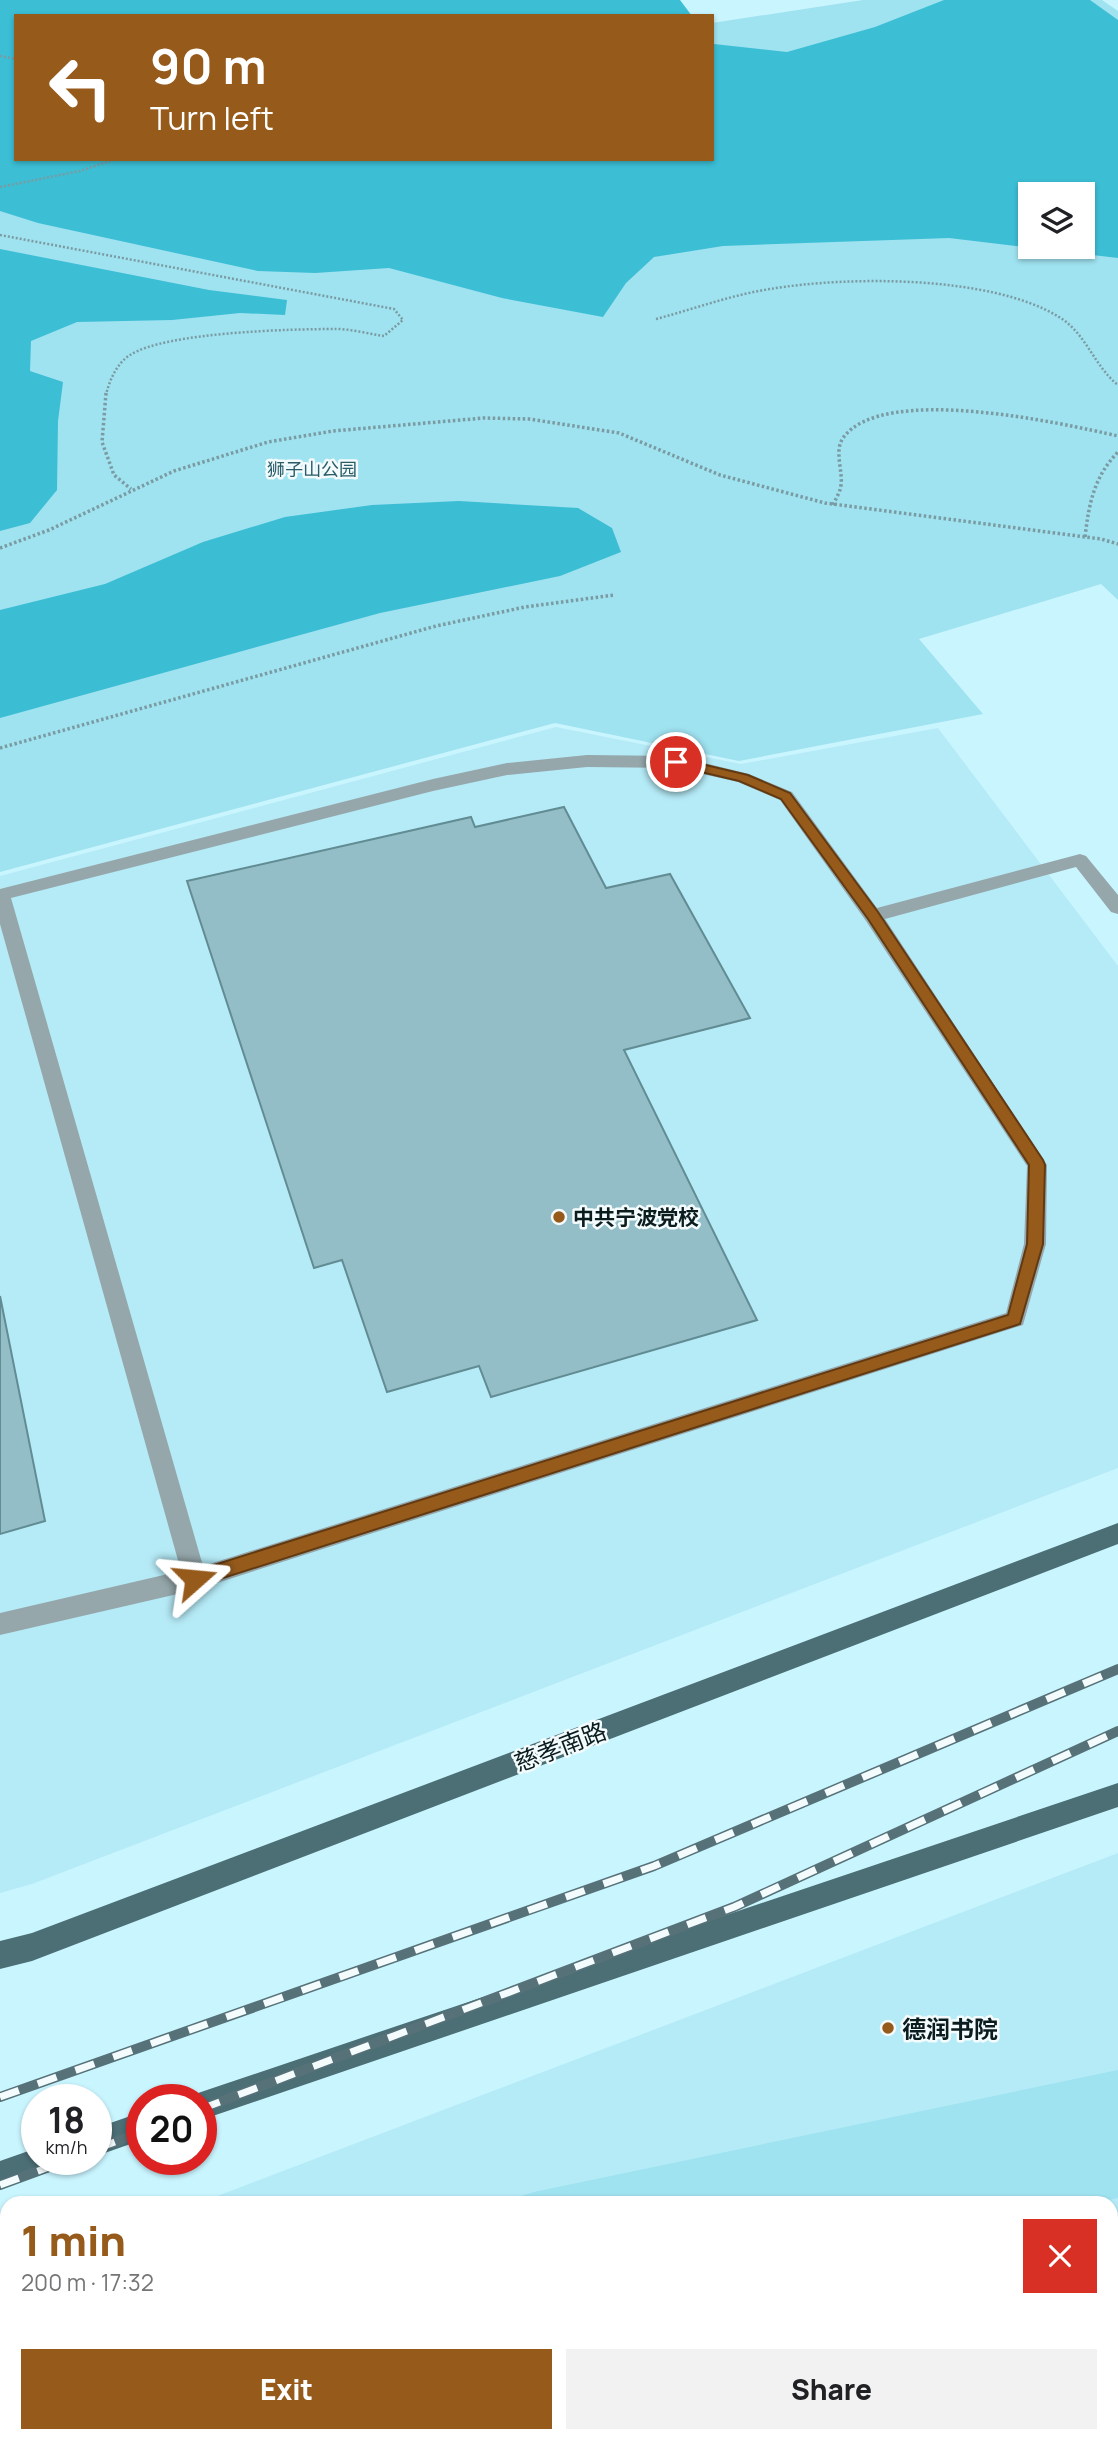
<!DOCTYPE html>
<meta charset="utf-8">
<style>
:root{--surface:#fff;--page:#f2f2f2;--text:#202124;--muted:#757577;--accent:#965a1b}
body{margin:0;font-family:Manrope,"Noto Sans SC",sans-serif;background:var(--page);color:var(--text);height:100vh;display:flex;flex-direction:column;font-size:26px;white-space:nowrap}
*{box-sizing:border-box;margin:0}
p{font-size:23px;color:var(--muted)}
.icon{flex:none;width:38px;height:38px;fill:none;stroke:currentColor;stroke-width:2;stroke-linecap:round;stroke-linejoin:round}
.map{position:relative;flex:1;overflow:hidden}
.drawer{position:absolute;left:0px;top:2196px;width:1118px;height:247px;display:flex;flex-direction:column;background:var(--surface);border-radius:21px 21px 0 0;box-shadow:0 2px 5px #0004}
.drawer>*{flex:none}
.banner{position:absolute;left:14px;top:14px;width:700px;height:147px;border-radius:0px;box-shadow:0 2px 5px #0004;background:#965a1b;color:#fff;overflow:hidden}
.tools{position:absolute;left:1018px;top:182px;display:grid;gap:14px}
.tools a{display:grid;place-items:center;width:77px;height:77px;border-radius:0px;background:var(--surface);box-shadow:0 2px 5px #0004;font-size:35px}
.speed{position:absolute;left:21px;top:2084px;display:flex;gap:14px;font-size:35px;font-weight:700;text-align:center}
.speed>*{display:grid;place-content:center;width:91px;height:91px;border-radius:50%;background:var(--surface);box-shadow:0 2px 5px #0004;line-height:1}
.speed small{font-size:18px;font-weight:400}
.speed .limit{border:10px solid #d22;background:#fff;color:#111}
.pin{position:absolute;display:grid;place-items:center;width:60px;height:60px;color:#fff;margin:-30px;border:4px solid #fff;border-radius:50%;box-shadow:0 2px 7px #0007}
.me{position:absolute;width:77px;margin:-38px;rotate:72deg;stroke-linejoin:round;filter:drop-shadow(0 0 5px #0008)}
.turn{display:flex;align-items:center;gap:24px;height:147px;padding:0 21px;font-size:32px}
.turn .icon{width:91px;height:91px;stroke-width:2.5}
.turn b{display:block;font-size:49px;line-height:60px}
.round{display:grid;place-items:center;flex:none;width:74px;height:74px;border-radius:0px;background:var(--page)}
.headline{display:flex;align-items:center;justify-content:space-between;height:119px;padding:0 21px}
h1{font-size:42px;font-weight:800;line-height:52px;color:var(--accent)}
.action{display:flex;gap:14px;margin-top:auto;padding:14px 21px}
.action a{flex:1;height:80px;border-radius:0px;background:var(--accent);color:#fff;font-size:28px;font-weight:800;line-height:80px;text-align:center}
.action a+a{background:var(--page);color:var(--text)}
.map>svg:first-child{display:block}
.built{fill:#b5ebf7}
.green{fill:#9fe2f0;fill-rule:evenodd}
.forest{fill:#3cbed5;fill-rule:evenodd}
.water{fill:#3bbdd4}
.building{fill:#93bec7;stroke:#628c94;stroke-width:2}
.lines{fill:none;stroke-linecap:round;stroke-linejoin:round}
.path-far1{stroke:#7a9ba2;stroke-width:2.5;stroke-dasharray:2 2;stroke-linecap:butt}
.path{stroke:#7a9ba2;stroke-width:3.5;stroke-dasharray:2.5 2.5;stroke-linecap:butt}
.lane{fill:#95a7ab;fill-rule:evenodd}
.primary{fill:#4c6e75;fill-rule:evenodd}
.rail-casing{stroke:#567278;stroke-width:10}
.rail{stroke:#f3fbfd;stroke-width:7;stroke-dasharray:20;stroke-linecap:butt}
.route{fill:#965a1b;stroke:#623a12;stroke-width:2}
.poi-dot{fill:#965a1b;stroke:#f3fbfd;stroke-width:2.5}
.labels{text-anchor:middle;dominant-baseline:central;stroke-width:5;stroke-linejoin:round;paint-order:stroke}
.far-park-label{font-size:18px;fill:#295d67;stroke:#f3fbfd}
.poi-label{font-size:21px;font-weight:bold;fill:#0b1c1f;stroke:#f3fbfd;text-anchor:start}
.near-street-label{font-size:24px;fill:#0b1c1f;stroke:#f3fbfd}
.near-poi-label{font-size:24px;font-weight:bold;fill:#0b1c1f;stroke:#f3fbfd;text-anchor:start}
</style>
<div class="map">
<svg width="1118" height="2442" viewBox="0 0 1118 2442">
<rect width="100%" height="100%" fill="#c9f5ff"/>
<g class="built">
<polygon points="556,727 741,764 938,728 1118,966 1118,1468 32,1884 0,1893 0,876"/>
<polygon points="1118,1853 1118,2442 0,2442 0,2257 7,2255 7,2436 1111,2436 1111,2203 199,2203"/>
</g>
<g class="green">
<path d="M0 0H342L16 16V159H712V23L863 0H1102L1118 11V600L1101 584 919 639 983 714 739 761 555 723 0 872ZM1031 194H1083V247H1031Z"/>
<polygon points="1118,2070 1118,2198 1093,2203 498,2203 534,2192"/>
<polygon points="172,2436 325,2436 320,2442 169,2442"/>
</g>
<g class="forest">
<path d="M0 0H680L692 16H16V159H712V42L714 44 787 52 875 27 944 0H1090L1118 20V258L949 238 723 246 654 257 626 283 603 317 502 298 389 268 315 273 258 271 38 223 0 211ZM1031 194H1083V247H1031Z"/>
<polygon points="0,249 209,290 287,300 285,315 240,313 172,320 77,322 31,341 30,371 63,382 58,421 57,490 30,523 0,531"/>
</g>
<polygon class="water" points="459,501 578,508 612,528 621,552 560,576 380,613 0,718 0,610 105,584 203,542 285,517 372,505"/>
<g class="building">
<polygon points="564,807 606,888 670,874 750,1018 624,1050 757,1320 491,1397 479,1366 387,1392 342,1260 314,1268 187,881 471,817 475,827"/>
<polygon points="0,1296 45,1521 0,1534"/>
</g>
<g class="lines">
<g class="path-far1">
<polyline points="0,56 16,59"/>
<polyline points="0,187 80,171 116,159"/>
<path d="M0 235 394 309 403 320 384 336C369 334 352 329 336 329 291 329 166 332 130 355 117 363 109 381 106 395"/>
<path d="M656 319C694 309 731 295 770 289 847 276 991 275 1059 317 1086 333 1094 366 1118 385"/>
</g>
<g class="path">
<polyline points="106,393 102,442 114,475 131,489"/>
<path d="M833 505C836 498 840 493 841 485 843 471 834 451 843 438 882 383 1061 423 1118 436"/>
<path d="M1085 537C1089 503 1094 477 1118 452"/>
<polyline points="0,548 49,530 174,471 268,442 333,431 484,418 529,419 619,433 720,475 825,503 1101,539 1118,544"/>
<polyline points="0,748 436,626 525,607 614,595"/>
</g>
<path class="lane" d="M587 755 676 756 749 774 792 792 877 908 1080 854 1086 856 1118 895V914L1111 912 1076 867 885 919 1047 1165 1046 1244 1023 1325 195 1590 0 1635V1613L181 1571 0 924V889L433 779 507 763ZM587 767 676 768 738 782 780 800 866 921 1027 1166 1024 1244 1006 1313 203 1566 11 898 433 791 507 775Z"/>
<g class="primary">
<polygon points="1118,1523 1118,1544 32,1961 0,1969 0,1941 32,1933"/>
<polygon points="1118,1783 1118,1807 201,2120 201,2100 189,2100 191,2096 201,2092"/>
<polygon points="142,2112 142,2140 96,2156 96,2128"/>
<polygon points="37,2148 37,2160 59,2160 55,2170 0,2189 0,2161"/>
</g>
<g class="rail-casing">
<g id="rail">
<polyline points="0,2097 654,1866 1118,1669"/>
<polyline points="201,2109 734,1907 1118,1731"/>
<polyline points="96,2149 142,2132"/>
<polyline points="0,2185 68,2160"/>
</g>
</g>
<use href="#rail" class="rail"/>
</g>
<polygon class="route" points="676,758 748,775 790,793 878,912 1043,1160 1045,1165 1043,1244 1020,1324 195,1587 189,1585 186,1579 189,1573 195,1571 1008,1315 1027,1244 1029,1165 868,919 781,799 739,781 671,765 671,759"/>
<g class="poi-dot">
<circle cx="559" cy="1217" r="7"/>
<circle cx="888" cy="2028" r="7"/>
</g>
<g class="labels">
<g class="far-park-label">
<text x="312" y="469">狮子山公园</text>
</g>
<g class="poi-label">
<text x="573" y="1217">中共宁波党校</text>
</g>
<g class="near-street-label">
<text transform="translate(560 1746) rotate(-21)">慈孝南路</text>
</g>
<g class="near-poi-label">
<text x="902" y="2028">德润书院</text>
</g>
</g>
</svg>
<div class="tools">
<a><svg class="icon" aria-label="layers" viewBox="0 0 24 24"><path d="M12 4l9 5-9 5-9-5zM3 14l9 5 9-5"/></svg></a>
</div>
<div class="speed"><div>18<small>km/h</small></div><div class="limit">20</div></div>
<div class="pin" style="left:676px;top:762px;background:#d93025"><svg class="icon" aria-label="arrive" viewBox="0 0 24 24"><path d="M6 21V4h12l-3 4 3 4H6"/></svg></div>
<svg class="me" style="left:195px;top:1579px" viewBox="-20 -20 40 40"><path d="M0-17L14 15 0 8-14 15z" fill="#965a1b" stroke="#fff" stroke-width="4"/></svg>
<div class="banner">
<div class="turn"><svg class="icon" aria-label="left" viewBox="0 0 24 24"><path d="M17 20v-9H6M10 6l-5 5 5 5"/></svg><div><b>90 m</b>Turn left</div></div>
</div>
<section class="drawer">
<div class="headline"><div><h1>1 min</h1><p>200 m · 17:32</p></div><a class="round" style="background:#d93025;color:#fff"><svg class="icon" aria-label="close" viewBox="0 0 24 24"><path d="M6 6l12 12M18 6L6 18"/></svg></a></div>
<div class="action"><a>Exit</a><a>Share</a></div>
</section>
</div>
